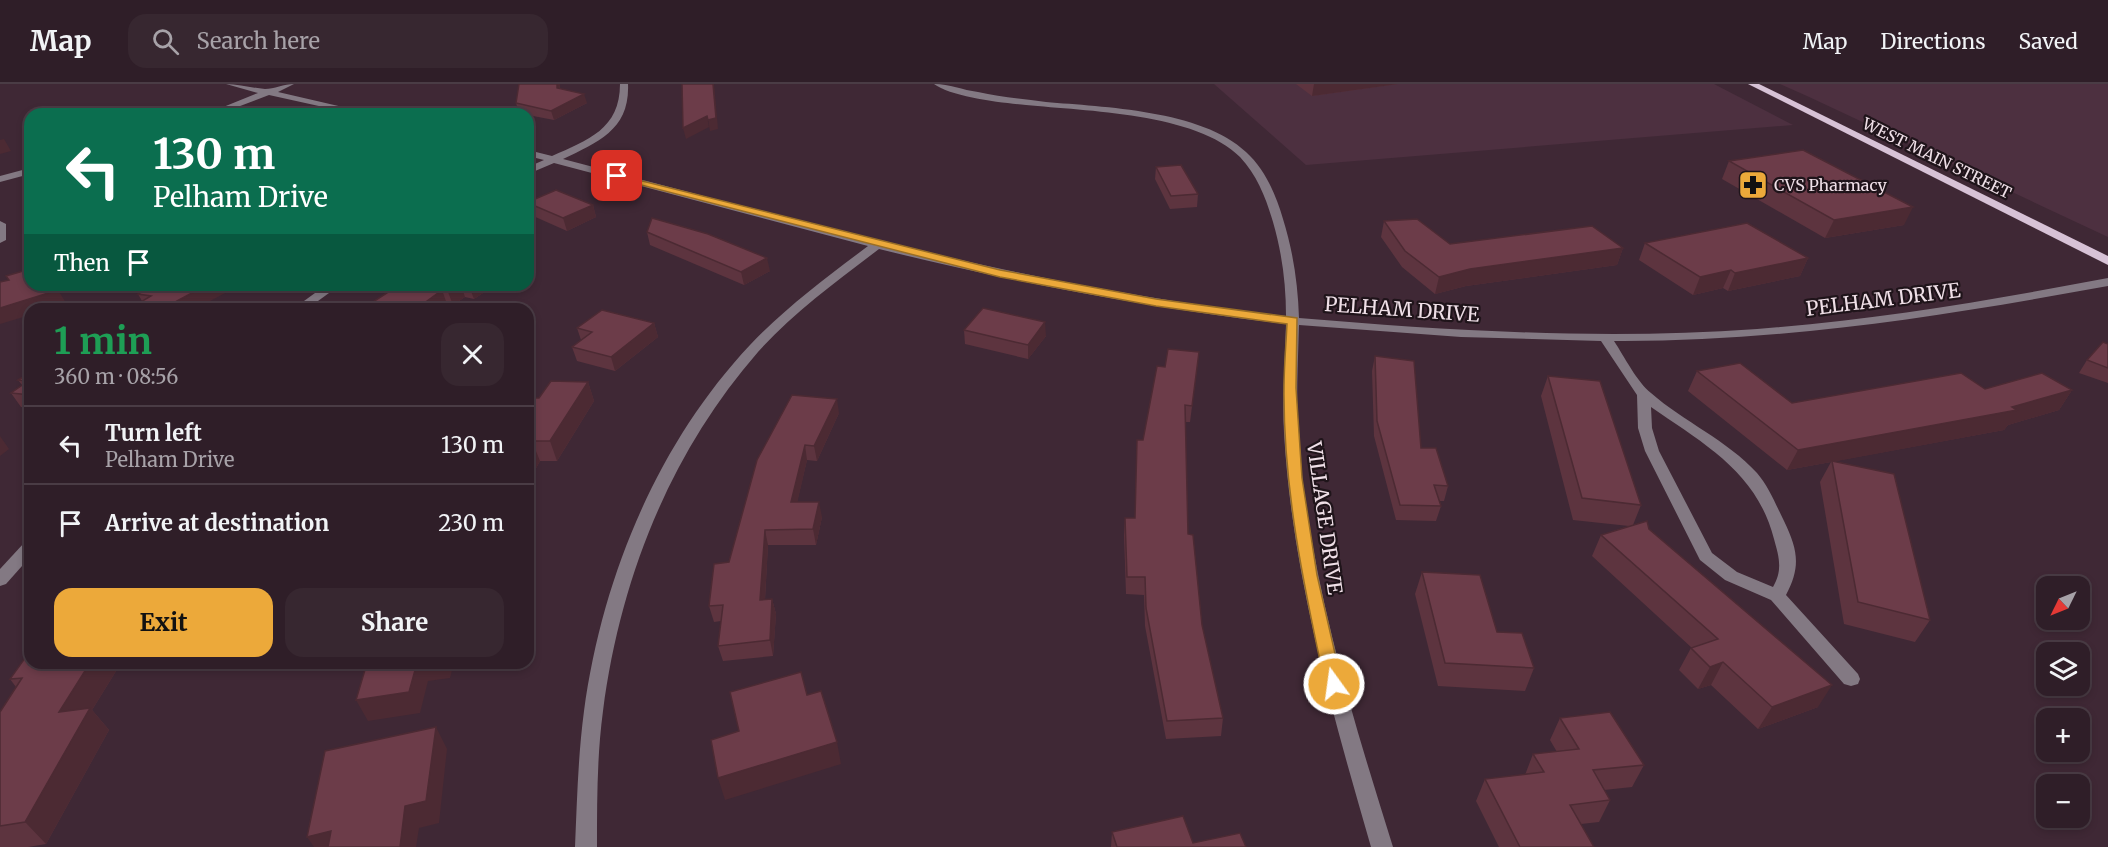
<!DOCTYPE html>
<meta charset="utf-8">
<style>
:root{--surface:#2f1e28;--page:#372730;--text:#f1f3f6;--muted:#a7a2a8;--line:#4a3c45;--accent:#eca93a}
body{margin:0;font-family:Merriweather,serif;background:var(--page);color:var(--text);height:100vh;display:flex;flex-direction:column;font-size:22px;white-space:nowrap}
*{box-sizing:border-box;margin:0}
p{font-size:20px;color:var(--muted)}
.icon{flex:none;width:33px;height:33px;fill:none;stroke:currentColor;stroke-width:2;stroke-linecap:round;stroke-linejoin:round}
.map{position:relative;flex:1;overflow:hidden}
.sheet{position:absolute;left:24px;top:219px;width:510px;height:366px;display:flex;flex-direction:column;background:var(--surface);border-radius:18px;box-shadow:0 3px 9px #0003,0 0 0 2px var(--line)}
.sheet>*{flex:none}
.top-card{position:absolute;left:24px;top:24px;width:510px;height:183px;border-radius:18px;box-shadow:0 3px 9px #0003,0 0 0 2px var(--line);background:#0b6e4f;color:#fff;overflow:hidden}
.needle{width:39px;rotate:227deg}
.tools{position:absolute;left:2036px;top:492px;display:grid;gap:12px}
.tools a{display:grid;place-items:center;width:54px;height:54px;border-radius:12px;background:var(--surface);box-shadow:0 3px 9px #0003,0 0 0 2px var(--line);font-size:30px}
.pin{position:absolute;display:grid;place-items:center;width:51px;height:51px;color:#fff;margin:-26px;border-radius:12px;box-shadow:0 3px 9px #0006}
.me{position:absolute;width:66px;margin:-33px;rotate:346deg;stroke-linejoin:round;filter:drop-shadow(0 0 4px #0008)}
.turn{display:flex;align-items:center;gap:21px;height:126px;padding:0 30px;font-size:27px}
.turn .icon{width:78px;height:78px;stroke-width:2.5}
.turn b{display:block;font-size:42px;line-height:51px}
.then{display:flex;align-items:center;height:57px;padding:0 30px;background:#0003;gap:12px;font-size:22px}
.round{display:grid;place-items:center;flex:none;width:63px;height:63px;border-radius:18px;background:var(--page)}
.summary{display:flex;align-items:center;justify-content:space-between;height:102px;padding:0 30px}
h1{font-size:36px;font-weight:700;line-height:45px;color:#1e9e55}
.primary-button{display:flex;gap:12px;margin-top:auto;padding:12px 30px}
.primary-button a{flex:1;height:69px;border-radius:18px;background:var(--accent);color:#111;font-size:24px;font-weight:700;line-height:69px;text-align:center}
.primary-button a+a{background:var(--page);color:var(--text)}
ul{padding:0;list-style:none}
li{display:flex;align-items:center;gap:18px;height:78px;padding:0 30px;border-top:2px solid var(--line)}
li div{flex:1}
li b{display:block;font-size:22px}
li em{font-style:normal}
header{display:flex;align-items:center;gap:36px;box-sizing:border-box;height:84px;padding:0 30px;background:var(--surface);border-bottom:2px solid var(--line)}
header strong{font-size:28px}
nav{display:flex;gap:33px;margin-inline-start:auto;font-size:21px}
.search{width:420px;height:54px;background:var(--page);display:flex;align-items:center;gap:15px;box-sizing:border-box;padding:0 21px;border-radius:18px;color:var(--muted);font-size:22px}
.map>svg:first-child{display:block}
.built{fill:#4d3040}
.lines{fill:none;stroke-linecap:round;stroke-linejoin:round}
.minor{fill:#837983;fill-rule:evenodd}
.major{fill:#d7c2d6;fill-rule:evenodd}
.wall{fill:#5d343f}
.shaded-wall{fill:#4c2a33}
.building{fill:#6c3c49;stroke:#4c2a33;stroke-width:1.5}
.route{fill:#eca93a;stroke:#996e26;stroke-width:1.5}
.labels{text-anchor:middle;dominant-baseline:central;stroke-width:4.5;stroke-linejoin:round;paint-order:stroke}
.far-street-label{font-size:16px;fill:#efdfe7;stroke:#1f141a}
.far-poi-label{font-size:16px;fill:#efdfe7;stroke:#1f141a;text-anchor:start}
.street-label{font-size:20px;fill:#efdfe7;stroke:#1f141a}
</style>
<header>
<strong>Map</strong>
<div class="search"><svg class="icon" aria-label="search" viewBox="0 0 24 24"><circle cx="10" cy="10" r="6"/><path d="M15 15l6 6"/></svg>Search here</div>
<nav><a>Map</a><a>Directions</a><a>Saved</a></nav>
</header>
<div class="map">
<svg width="2108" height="763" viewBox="0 0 2108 763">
<rect width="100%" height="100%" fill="#3f2835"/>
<g class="built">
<polygon points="1214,0 1714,0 1793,41 1306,81"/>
<polygon points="1780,0 2108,0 2108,153 1807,12"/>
</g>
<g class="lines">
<g class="minor">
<path d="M226 0C239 0 252 4 265 5 274 5 284 0 294 0L278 8 373 30H355L269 11 219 30H206L258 9Z"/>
<path d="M620 0H628C630 45 599 58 563 75 803 138 1038 205 1286 232 1286 200 1282 169 1273 138 1266 114 1257 91 1240 73 1197 29 1085 27 1026 21 1003 19 951 13 934 0 950 0 962 6 978 8 1000 13 1023 15 1046 18 1103 23 1202 26 1246 68 1265 85 1276 111 1283 135 1293 167 1298 200 1299 234 1451 247 1605 256 1757 245 1875 236 1992 216 2108 194V202C1944 232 1781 258 1614 257 1624 272 1637 298 1651 309 1684 338 1727 356 1757 389 1769 403 1776 421 1784 437 1798 466 1801 483 1786 511L1858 590 1860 595 1858 600 1851 602 1844 600 1771 516 1725 496 1700 476 1645 367 1638 344 1637 311 1601 257 1461 253 1299 241C1298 278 1296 314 1298 351 1309 492 1351 629 1393 763H1371C1332 628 1292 490 1284 349 1282 313 1285 276 1286 240 1148 224 1013 198 879 165 837 197 793 229 758 268 670 369 620 495 603 627 597 672 597 717 597 763H575C577 718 578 672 584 627 602 494 657 360 750 261 785 224 827 193 868 162L554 79 528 90V83L544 76 528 72V66L552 72C588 56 620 45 620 0ZM1651 323C1704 360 1757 388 1774 455 1779 473 1783 486 1773 503L1737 488 1712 469 1659 367 1652 344Z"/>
<polygon points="30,84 30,90 0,98 0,92"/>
<polygon points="0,137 6,140 6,156 0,159"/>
<polygon points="326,201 340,201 307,225 293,225"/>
<polygon points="30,457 30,473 6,500 0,502 0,485 24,459"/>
</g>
<polygon class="major" points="1748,0 1759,0 2108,172 2108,181"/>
</g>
<g class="wall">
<polygon points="519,0 560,0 560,5 587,19 554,36 528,31 528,30 519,29 516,19"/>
<polygon points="1296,0 1398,0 1312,12"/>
<polygon points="1729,77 1904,141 1825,154 1722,95"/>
<polygon points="1156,83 1198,110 1197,123 1170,125 1155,95"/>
<polygon points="528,118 593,121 596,133 567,147 531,131 528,122"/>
<polygon points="1384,137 1450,160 1623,164 1617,181 1466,202 1435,210 1402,183 1381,153"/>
<polygon points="647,148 770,187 744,201 650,161"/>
<polygon points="1645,159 1808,174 1800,192 1728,207 1723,204 1693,211 1639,176"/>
<polygon points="153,201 223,201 227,208 142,217 138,210"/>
<polygon points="399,201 495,201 474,215 465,213 453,221 447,220 440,225 362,225"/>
<polygon points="654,239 658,253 615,287 577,277 572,263 581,256 577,244"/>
<polygon points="964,246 1046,252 1028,275 965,260"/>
<polygon points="2108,260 2108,299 2079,289 2087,276"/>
<polygon points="1199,268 1190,338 1185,338 1188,450 1202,541 1223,634 1221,652 1166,655 1145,542 1144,511 1126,510 1124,451 1125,434 1135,434 1137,356 1143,356 1165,283"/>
<polygon points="1375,272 1421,364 1448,402 1444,417 1439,417 1441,422 1436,437 1396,436 1374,352 1372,287"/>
<polygon points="1697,287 1792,319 1985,305 2072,306 2059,326 2008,341 2004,346 1835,377 1930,536 1915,558 1844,540 1820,398 1831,378 1787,386 1688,307"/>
<polygon points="30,289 30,324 21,323 11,309 22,301 18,296"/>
<polygon points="1548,292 1641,421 1633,441 1649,445 1818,623 1758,645 1711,601 1698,605 1679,586 1691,564 1692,564 1592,472 1601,451 1629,442 1573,436 1541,312"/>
<polygon points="588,298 594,317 557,377 540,377 528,399 528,320 539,314"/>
<polygon points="839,329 817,377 807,376 797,418 822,433 816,461 768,461 765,516 772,515 776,530 773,572 723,577 718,562 721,537 714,538 709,522 729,478 757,376"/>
<polygon points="1422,488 1497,548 1534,584 1525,607 1438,602 1415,510"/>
<polygon points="30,579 121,579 92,626 109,646 46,760 28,763 0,763 0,628 16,603 10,595"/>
<polygon points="1560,634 1644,681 1632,703 1604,706 1610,716 1599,738 1581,740 1594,763 1499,763 1476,717 1485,695 1525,691 1533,670 1557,668 1550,656"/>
<polygon points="1112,748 1193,759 1246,763 1111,763"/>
</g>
<g class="shaded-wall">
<polygon points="557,0 560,0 559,14 557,4"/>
<polygon points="713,0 714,0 718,45 710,47 708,36"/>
<polygon points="1314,0 1398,0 1312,12"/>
<polygon points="584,10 587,19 554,36 551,27"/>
<polygon points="707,32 709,43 686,55 683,44"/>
<polygon points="4,55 11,67 0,70 0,56"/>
<polygon points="593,121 596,133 567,147 563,134"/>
<polygon points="1913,123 1904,141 1825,154 1834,136"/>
<polygon points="1623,164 1617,181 1466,202 1435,210 1439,193 1470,185"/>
<polygon points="767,174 770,187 744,201 741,188"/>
<polygon points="1808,174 1800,192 1728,207 1735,189"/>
<polygon points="1731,186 1723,204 1693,211 1700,193"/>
<polygon points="207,201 223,201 227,208 195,225 166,225 177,217"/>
<polygon points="458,201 461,201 465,213 453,221 448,208"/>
<polygon points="470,201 495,201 474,215 469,202"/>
<polygon points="58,206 66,219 48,225 30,225 30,231 0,240 0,224"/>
<polygon points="442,206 447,220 440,225 416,225"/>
<polygon points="1045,238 1046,252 1028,275 1028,261"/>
<polygon points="654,239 658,253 615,287 611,273"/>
<polygon points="588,298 594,317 557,377 550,357"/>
<polygon points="2072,306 2059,326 2008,341 2004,346 1832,378 1832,377 1831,378 1787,386 1798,366 2012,323"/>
<polygon points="837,315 839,329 817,377 814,362"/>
<polygon points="0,352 9,365 0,372"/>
<polygon points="532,357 540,377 528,399 528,365"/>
<polygon points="805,361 807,376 794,433 791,418"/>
<polygon points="819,418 822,433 816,461 813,445"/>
<polygon points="765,446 768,461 764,531 760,516"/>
<polygon points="772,515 776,530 773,572 770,556"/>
<polygon points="1723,578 1711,601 1698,605 1710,583"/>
<polygon points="90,579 121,579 92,626 109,646 46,760 25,738 59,628"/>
<polygon points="417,579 454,579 450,594 428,597 420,629 368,637 356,616"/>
<polygon points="1832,601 1818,623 1758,645 1772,623"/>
<polygon points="436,643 447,665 439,739 419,744 416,763 400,763 405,722"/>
<polygon points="837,658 841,680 725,716 718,694"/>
<polygon points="331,747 342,763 314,763 307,753"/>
</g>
<g class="building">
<polygon points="519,0 557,0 557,4 584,10 551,27 516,19"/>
<polygon points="682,0 713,0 716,34 708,36 707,32 683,44"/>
<polygon points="1803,66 1913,123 1834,136 1729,77"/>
<polygon points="1181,81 1198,110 1171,112 1156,83"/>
<polygon points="556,106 593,121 563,134 528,119 528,118"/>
<polygon points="652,134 708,150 767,174 741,188 647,148"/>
<polygon points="1417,135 1450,160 1592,142 1623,164 1470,185 1439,193 1405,167 1384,137"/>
<polygon points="1747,139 1808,174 1735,189 1731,186 1700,193 1645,159"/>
<polygon points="30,185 30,201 55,201 58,206 0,224 0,198 9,196 6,192"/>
<polygon points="153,201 207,201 177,217 166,225 129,225 151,212 138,210"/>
<polygon points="399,201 458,201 448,208 442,206 416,225 362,225"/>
<polygon points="983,224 1045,238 1028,261 964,246"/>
<polygon points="602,226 654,239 611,273 572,263 592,248 577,244"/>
<polygon points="2103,258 2108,260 2108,284 2087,276"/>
<polygon points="1168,265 1199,268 1192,322 1185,321 1188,450 1193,451 1202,541 1223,634 1167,637 1146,524 1145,493 1127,493 1125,434 1135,434 1137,356 1143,356 1157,282 1165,283"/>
<polygon points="1375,272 1414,277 1421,364 1436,364 1448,402 1434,401 1441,422 1400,421 1377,337"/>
<polygon points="1740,279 1792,319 1961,289 1985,305 2042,289 2072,306 2012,323 2017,326 1798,366 1697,287"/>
<polygon points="30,289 30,311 11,309 28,297 18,296"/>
<polygon points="1548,292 1600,297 1641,421 1582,414"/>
<polygon points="551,297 588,298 550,357 532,357 528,365 528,320 532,314 539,314"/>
<polygon points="792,311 837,315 814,362 805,361 791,418 819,418 813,445 765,446 760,516 772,515 770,556 718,562 723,521 709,522 714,480 729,478 757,376"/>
<polygon points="1832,377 1894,390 1930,536 1858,518"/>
<polygon points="1647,437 1649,445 1832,601 1772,623 1723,578 1710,583 1691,564 1718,555 1601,451"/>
<polygon points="1422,488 1480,491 1497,548 1522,549 1534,584 1445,579"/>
<polygon points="30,567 30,579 90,579 59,628 90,624 25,738 0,742 0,628 22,594 10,595"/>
<polygon points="367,579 417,579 409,608 356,616"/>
<polygon points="801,588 807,611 821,607 837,658 718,694 711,656 739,647 730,608"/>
<polygon points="1610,628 1644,681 1593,686 1610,716 1570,721 1594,763 1520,763 1485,695 1544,688 1533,670 1579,665 1560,634"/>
<polygon points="436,643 426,717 405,722 400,763 328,763 331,747 307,753 325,667"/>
<polygon points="1183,732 1193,759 1240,749 1246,763 1117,763 1112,748"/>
</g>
<path class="route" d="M614 90 1000 186 1156 215 1297 234 1296 304 1302 394 1317 491 1342 600 1340 605 1334 607 1328 605 1325 600C1304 503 1283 404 1284 304 1284 283 1286 261 1287 240L1156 222 1000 193 614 94Z"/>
<defs>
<g id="pharmacy-square" transform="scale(1.5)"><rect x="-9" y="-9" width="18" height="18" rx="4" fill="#eca93a" stroke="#1f141a"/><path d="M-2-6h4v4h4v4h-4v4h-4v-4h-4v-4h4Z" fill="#111"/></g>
</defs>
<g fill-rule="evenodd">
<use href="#pharmacy-square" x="1753" y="101"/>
</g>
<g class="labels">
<g class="far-street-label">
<text transform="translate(1937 74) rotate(26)">WEST MAIN STREET</text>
</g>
<g class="far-poi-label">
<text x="1774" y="101">CVS Pharmacy</text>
</g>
<g class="street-label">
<text transform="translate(1883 215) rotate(-7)">PELHAM DRIVE</text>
<text transform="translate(1402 225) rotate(4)">PELHAM DRIVE</text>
<text transform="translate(1325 434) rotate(82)">VILLAGE DRIVE</text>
</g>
</g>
</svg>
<div class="tools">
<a><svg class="needle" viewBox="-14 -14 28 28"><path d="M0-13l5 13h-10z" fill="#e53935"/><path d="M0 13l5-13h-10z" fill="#a7a2a8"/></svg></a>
<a><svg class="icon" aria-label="layers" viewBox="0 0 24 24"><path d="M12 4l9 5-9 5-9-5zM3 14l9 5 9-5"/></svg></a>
<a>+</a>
<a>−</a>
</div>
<div class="pin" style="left:617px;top:92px;background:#d93025"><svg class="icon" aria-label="arrive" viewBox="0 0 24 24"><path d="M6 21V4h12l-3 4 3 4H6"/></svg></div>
<svg class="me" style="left:1334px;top:600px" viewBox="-20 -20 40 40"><circle r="17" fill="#eca93a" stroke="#fff" stroke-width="3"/><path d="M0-11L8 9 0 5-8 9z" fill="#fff"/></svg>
<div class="top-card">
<div class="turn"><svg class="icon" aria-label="left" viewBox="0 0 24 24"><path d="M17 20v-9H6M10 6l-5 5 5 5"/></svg><div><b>130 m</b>Pelham Drive</div></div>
<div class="then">Then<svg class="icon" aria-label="arrive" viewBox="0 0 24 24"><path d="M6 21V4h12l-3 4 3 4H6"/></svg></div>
</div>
<section class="sheet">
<div class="summary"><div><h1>1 min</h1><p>360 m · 08:56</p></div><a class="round"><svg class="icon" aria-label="close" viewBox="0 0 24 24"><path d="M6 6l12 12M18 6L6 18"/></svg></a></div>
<ul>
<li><svg class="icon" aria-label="left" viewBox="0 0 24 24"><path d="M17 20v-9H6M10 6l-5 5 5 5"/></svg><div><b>Turn left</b><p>Pelham Drive</p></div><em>130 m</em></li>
<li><svg class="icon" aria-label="arrive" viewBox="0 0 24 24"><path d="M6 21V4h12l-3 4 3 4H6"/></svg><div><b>Arrive at destination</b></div><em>230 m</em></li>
</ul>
<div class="primary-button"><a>Exit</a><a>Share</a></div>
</section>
</div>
